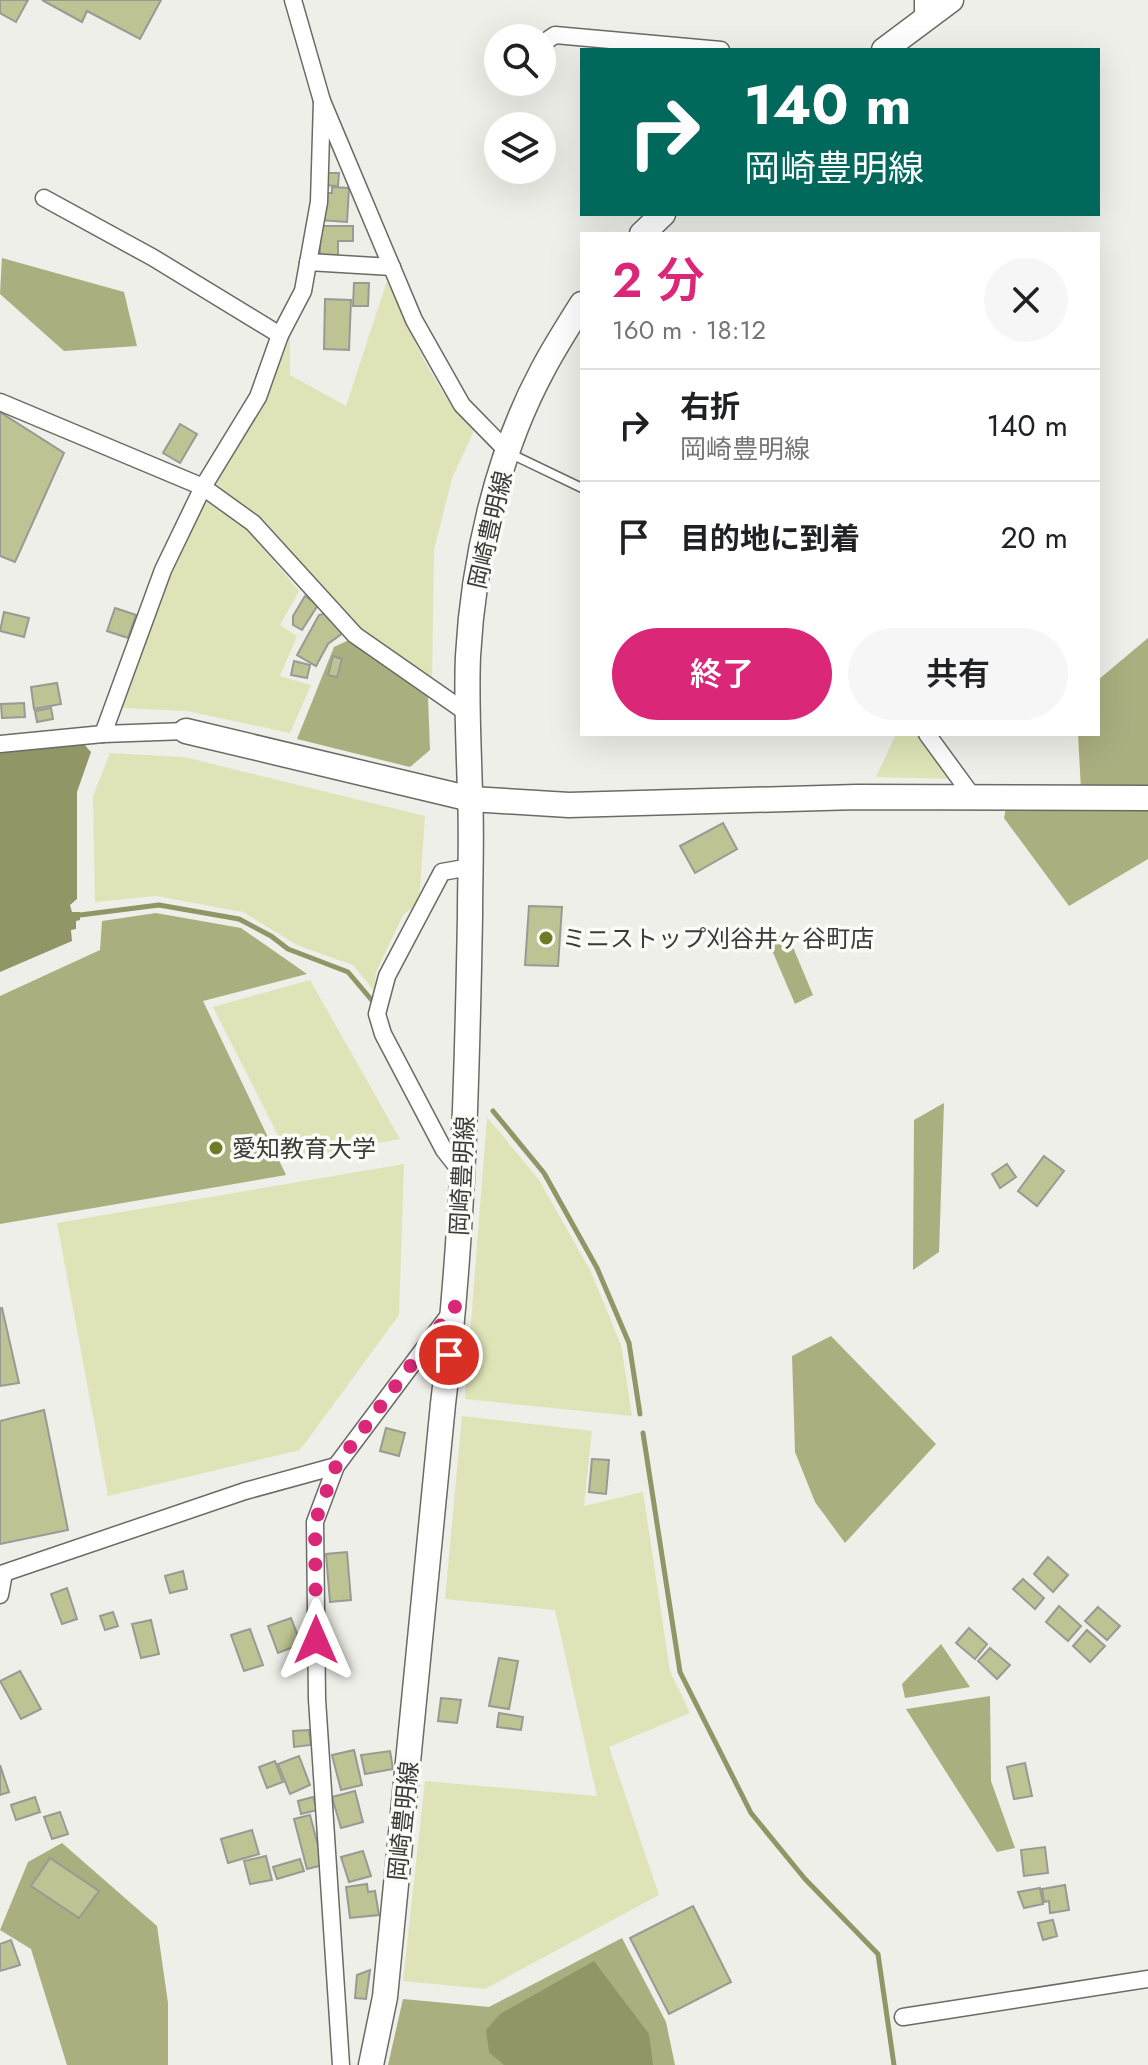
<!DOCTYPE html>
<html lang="ja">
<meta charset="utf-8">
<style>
:root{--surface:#fff;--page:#f6f6f6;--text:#202124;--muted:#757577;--line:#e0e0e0;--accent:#db2777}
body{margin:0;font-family:Jost,"Noto Sans JP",sans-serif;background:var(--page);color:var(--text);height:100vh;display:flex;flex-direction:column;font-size:30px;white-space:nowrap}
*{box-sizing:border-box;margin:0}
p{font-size:26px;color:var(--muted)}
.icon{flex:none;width:44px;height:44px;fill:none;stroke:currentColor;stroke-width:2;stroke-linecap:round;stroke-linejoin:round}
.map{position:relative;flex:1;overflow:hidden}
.sheet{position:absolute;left:580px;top:232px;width:520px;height:504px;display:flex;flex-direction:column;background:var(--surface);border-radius:0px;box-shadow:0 8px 32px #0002}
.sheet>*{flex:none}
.hud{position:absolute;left:580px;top:48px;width:520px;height:168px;border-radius:0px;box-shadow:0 8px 32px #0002;background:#00695c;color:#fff;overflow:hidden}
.buttons{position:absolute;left:484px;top:24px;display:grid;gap:16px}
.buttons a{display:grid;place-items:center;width:72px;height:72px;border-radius:50%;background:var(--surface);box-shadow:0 8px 32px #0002;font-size:40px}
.pin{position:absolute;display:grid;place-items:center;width:68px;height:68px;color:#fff;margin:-34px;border:4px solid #fff;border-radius:50%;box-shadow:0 2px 8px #0007}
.me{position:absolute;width:88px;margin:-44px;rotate:0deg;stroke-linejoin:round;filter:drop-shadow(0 0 6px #0008)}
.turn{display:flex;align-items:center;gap:28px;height:168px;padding:0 32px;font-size:36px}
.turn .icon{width:104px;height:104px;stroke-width:2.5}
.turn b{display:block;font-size:56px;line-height:68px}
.round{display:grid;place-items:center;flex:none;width:84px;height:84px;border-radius:42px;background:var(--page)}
.head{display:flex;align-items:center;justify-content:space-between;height:136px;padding:0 32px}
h1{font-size:48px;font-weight:600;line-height:60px;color:var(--accent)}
.primary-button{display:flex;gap:16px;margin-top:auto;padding:16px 32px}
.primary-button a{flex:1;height:92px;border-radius:48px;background:var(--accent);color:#fff;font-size:32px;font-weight:600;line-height:92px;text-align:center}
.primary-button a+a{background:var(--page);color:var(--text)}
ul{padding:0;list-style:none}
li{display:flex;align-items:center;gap:24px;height:112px;padding:0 32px;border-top:2px solid var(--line)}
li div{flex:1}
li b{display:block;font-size:30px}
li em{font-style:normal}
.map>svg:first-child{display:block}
.green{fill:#dee4b7}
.forest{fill:#a9af7f}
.water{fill:#909666}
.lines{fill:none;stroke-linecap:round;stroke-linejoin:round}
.stream{stroke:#909666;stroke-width:5}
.building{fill:#bdc392;stroke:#999a93;stroke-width:2}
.lane-casing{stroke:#6a6b65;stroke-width:11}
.street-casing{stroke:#6a6b65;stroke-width:19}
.secondary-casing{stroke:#6a6b65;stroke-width:27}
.lane{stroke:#fff;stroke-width:8}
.street{stroke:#fff;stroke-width:16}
.secondary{stroke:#fff;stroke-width:24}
.route{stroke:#db2777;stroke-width:14;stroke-dasharray:0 25.2}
.poi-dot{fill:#737a24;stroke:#fbfcf5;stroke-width:3}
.labels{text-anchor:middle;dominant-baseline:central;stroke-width:7;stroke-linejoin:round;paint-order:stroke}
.street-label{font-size:24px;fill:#3b3b39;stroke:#fbfcf5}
.poi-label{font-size:24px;fill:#3b3b39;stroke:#fbfcf5;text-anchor:start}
</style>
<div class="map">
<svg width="1148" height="2065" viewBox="0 0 1148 2065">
<rect width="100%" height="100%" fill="#eeefe8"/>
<g class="green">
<path d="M388 278C408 330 435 392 474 431L452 478 434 550 432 681 359 627 260 518 214 486 266 401 290 336V375L346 406Z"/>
<polygon points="206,499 247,529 299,591 280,625 297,636 280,676 311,685 290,733 187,711 121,708 169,576"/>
<polygon points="896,734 918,734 950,779 876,777"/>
<polygon points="110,753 184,757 425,816 419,903 403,915 376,972 374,991 353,965 297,945 243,912 156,896 95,902 93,796"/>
<polygon points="310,980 400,1139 290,1159 213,1007"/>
<polygon points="487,1117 539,1180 590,1270 621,1345 632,1416 465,1399"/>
<polygon points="404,1164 399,1315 300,1450 108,1496 57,1223"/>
<polygon points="462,1416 592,1431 584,1506 643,1492 670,1671 690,1713 609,1747 659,1895 485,1989 403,1981 425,1781 597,1796 555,1610 445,1599"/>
</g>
<g class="forest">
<polygon points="2,258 124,292 137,346 64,351 0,294"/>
<polygon points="1148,638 1148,789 1081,789 1078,734 1098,734 1098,680"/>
<polygon points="349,640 428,697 430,750 410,767 297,739 334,647"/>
<polygon points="1006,808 1148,808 1148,859 1069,906 1004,818"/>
<polygon points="156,913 241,928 307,974 203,1001 286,1175 0,1224 0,996 100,950 102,921"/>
<polygon points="787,933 813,995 795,1004 768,941"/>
<polygon points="944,1103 939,1252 913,1270 914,1120"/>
<polygon points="831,1336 936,1444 845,1543 815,1502 795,1452 792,1356"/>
<polygon points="941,1644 970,1687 905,1698 902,1684"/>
<polygon points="990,1696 991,1781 1015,1848 997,1852 906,1709"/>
<polygon points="62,1843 157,1926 168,2003 168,2065 67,2065 31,1949 0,1930 28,1862"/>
<polygon points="622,1938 666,2022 675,2065 388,2065 403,1999 489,2007"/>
</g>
<g class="water">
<polygon points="81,741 91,752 77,792 77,899 70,905 72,912 80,912 80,920 76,921 76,929 71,930 72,941 0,972 0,752"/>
<polygon points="594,1961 649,2034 653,2065 504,2065 489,2052 486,2030 500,2014"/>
</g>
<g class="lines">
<g class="stream">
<polyline points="80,915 159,905 239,919 271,936 288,949 348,972 375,1004"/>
<polyline points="493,1111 544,1173 597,1268 629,1343 640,1414"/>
<polyline points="643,1433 680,1672 751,1813 805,1879 878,1954 894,2065"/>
</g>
</g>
<g class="building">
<polygon points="0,0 28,0 16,22 0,13"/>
<polygon points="42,0 161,0 140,39 87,11 82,22"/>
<polygon points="324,173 339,173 338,186 323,185"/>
<polygon points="332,187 349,188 347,222 320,220 322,193 332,193"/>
<polygon points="320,226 353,226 353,241 338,241 338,255 320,255"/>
<polygon points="354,283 369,283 368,306 353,306"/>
<polygon points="325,299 351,300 349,350 324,349"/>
<polygon points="0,412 64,453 15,562 0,556"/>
<polygon points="180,424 197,434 180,463 163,453"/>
<polygon points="305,596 318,605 302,630 293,625 293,616"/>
<polygon points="115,608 136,615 128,638 107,631"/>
<polygon points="4,612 29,618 24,637 0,631"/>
<polygon points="327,613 344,632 328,644 316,666 297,655 319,615"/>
<polygon points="333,656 342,659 337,677 328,675"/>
<polygon points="294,661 310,665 307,678 291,675"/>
<polygon points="57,683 61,704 34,709 31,687"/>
<polygon points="24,703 25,717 2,718 1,704"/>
<polygon points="51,708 53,719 37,722 35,711"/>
<polygon points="723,823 737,849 695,873 680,846"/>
<polygon points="529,906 562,907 558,966 525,965"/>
<polygon points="1044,1156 1064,1171 1037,1206 1018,1191"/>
<polygon points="1007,1164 1016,1177 1000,1188 992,1174"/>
<polygon points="0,1308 2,1308 19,1383 0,1386"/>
<polygon points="44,1410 68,1530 0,1544 0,1421"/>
<polygon points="386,1428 405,1433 399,1456 380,1451"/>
<polygon points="592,1459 609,1460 606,1494 589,1492"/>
<polygon points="347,1552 351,1600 330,1602 326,1554"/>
<polygon points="1048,1557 1068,1575 1053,1592 1034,1574"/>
<polygon points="183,1571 187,1589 170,1593 165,1576"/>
<polygon points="1023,1579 1044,1598 1035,1609 1013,1589"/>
<polygon points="67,1588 77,1619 62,1624 51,1594"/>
<polygon points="1059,1606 1081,1626 1068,1641 1046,1622"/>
<polygon points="1098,1607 1120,1626 1107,1640 1085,1621"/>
<polygon points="113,1612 118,1626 105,1630 100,1616"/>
<polygon points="291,1618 301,1644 278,1653 268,1626"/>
<polygon points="151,1620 159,1654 141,1658 132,1624"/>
<polygon points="969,1628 987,1644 975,1659 956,1643"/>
<polygon points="250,1629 263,1665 244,1671 231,1635"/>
<polygon points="1087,1630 1105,1646 1090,1662 1073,1646"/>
<polygon points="990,1648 1010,1665 997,1679 978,1661"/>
<polygon points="499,1658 518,1661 509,1709 489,1706"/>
<polygon points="20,1671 41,1709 21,1719 0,1681"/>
<polygon points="441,1698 461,1700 457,1723 438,1721"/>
<polygon points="499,1713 523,1717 521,1730 497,1727"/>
<polygon points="309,1730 311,1745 294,1747 293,1731"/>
<polygon points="354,1750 362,1785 341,1790 332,1755"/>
<polygon points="390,1751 393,1769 365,1774 361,1755"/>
<polygon points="299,1756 310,1785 290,1794 278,1764"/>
<polygon points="275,1761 283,1782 267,1788 259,1767"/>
<polygon points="1025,1763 1032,1796 1014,1799 1007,1767"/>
<polygon points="0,1765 9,1792 0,1795"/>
<polygon points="355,1791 363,1822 341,1828 332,1797"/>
<polygon points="35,1797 40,1812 16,1820 11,1805"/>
<polygon points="313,1797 317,1810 301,1814 298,1801"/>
<polygon points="60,1812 68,1834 52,1839 44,1817"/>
<polygon points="310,1815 323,1865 307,1869 294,1819"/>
<polygon points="252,1830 259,1854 228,1863 221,1839"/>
<polygon points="1045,1847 1048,1873 1024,1876 1021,1850"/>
<polygon points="363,1851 371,1876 349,1882 341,1857"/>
<polygon points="266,1856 272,1880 250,1884 244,1861"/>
<polygon points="50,1858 99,1891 79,1918 31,1886"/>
<polygon points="300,1859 304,1871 277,1879 273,1867"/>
<polygon points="367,1884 368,1892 375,1891 379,1915 350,1918 346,1887"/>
<polygon points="1065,1885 1069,1910 1050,1913 1049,1901 1044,1902 1042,1889"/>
<polygon points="1040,1888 1043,1904 1024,1908 1018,1892"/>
<polygon points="693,1906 731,1982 669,2014 630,1938"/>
<polygon points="1053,1920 1057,1936 1043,1940 1038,1923"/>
<polygon points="11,1940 20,1965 0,1971 0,1944"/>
<polygon points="370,1970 366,1999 355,1998 357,1975"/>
</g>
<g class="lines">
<g class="lane-casing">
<polyline id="lane" points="509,453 582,488"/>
</g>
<g class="street-casing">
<g id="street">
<polyline points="293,0 322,101 414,320 462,405 509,453"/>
<polyline points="923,0 923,20"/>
<polyline points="549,39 555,35 721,50"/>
<polyline points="44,198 152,257 280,335"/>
<polyline points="308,262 392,267"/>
<polyline points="0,402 203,487 253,523 355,635 467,713"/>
<polyline points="103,734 163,570 203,487 258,397 280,335 303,291 319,202 322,101"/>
<polyline points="927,734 973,797"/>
<polyline points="0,744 103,734 186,731"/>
<polyline points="462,1173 444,1150 383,1034 377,1014 387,976 442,872 470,867"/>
<polyline points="0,1595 4,1573 245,1491 336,1466"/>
<polyline points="903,2017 1148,1979"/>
<polyline points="341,2065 317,1699 315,1522 336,1466 452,1311"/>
</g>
</g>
<g class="secondary-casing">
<g id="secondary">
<polyline points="884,50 951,0"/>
<polyline points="642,234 663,214"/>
<polyline points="186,731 471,799 569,805 857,797 1148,798"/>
<path d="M371 2065 385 1997 443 1404C463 1242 467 1079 470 916 470 875 472 835 470 795 469 749 466 702 468 656 473 562 497 455 542 371 554 348 568 326 582 304"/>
</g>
</g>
<use href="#lane" class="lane"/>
<use href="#street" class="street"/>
<use href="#secondary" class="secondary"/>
</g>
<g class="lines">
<polyline class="route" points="316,1640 315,1522 336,1466 455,1306 449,1355"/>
</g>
<g class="poi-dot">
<circle cx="546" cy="938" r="8"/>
<circle cx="216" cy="1148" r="8"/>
</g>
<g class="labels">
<g class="street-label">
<text transform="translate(490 530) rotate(-77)">岡崎豊明線</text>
<text transform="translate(462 1176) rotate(-87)">岡崎豊明線</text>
<text transform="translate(403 1821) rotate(-84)">岡崎豊明線</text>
</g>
<g class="poi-label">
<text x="562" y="938">ミニストップ刈谷井ヶ谷町店</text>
<text x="232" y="1148">愛知教育大学</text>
</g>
</g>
</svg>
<div class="buttons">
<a><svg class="icon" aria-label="search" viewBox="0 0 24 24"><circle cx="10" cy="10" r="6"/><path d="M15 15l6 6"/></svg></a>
<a><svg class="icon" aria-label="layers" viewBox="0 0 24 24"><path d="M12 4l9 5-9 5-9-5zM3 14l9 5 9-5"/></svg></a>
</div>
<div class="pin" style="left:449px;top:1355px;background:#d93025"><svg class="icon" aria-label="arrive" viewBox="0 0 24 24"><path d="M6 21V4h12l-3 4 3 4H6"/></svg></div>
<svg class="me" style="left:316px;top:1640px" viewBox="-20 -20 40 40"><path d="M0-17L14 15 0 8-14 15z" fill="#db2777" stroke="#fff" stroke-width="4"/></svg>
<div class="hud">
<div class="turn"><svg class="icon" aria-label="right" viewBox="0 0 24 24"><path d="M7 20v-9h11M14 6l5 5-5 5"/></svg><div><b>140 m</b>岡崎豊明線</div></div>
</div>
<section class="sheet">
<div class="head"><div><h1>2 分</h1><p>160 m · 18:12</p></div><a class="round"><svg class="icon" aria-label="close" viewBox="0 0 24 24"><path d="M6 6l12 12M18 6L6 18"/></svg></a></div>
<ul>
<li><svg class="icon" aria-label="right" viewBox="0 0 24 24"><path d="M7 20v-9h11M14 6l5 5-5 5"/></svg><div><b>右折</b><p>岡崎豊明線</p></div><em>140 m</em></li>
<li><svg class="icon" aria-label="arrive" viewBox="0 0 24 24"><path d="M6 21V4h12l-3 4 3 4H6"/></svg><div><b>目的地に到着</b></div><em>20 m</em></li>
</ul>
<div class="primary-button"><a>終了</a><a>共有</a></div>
</section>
</div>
